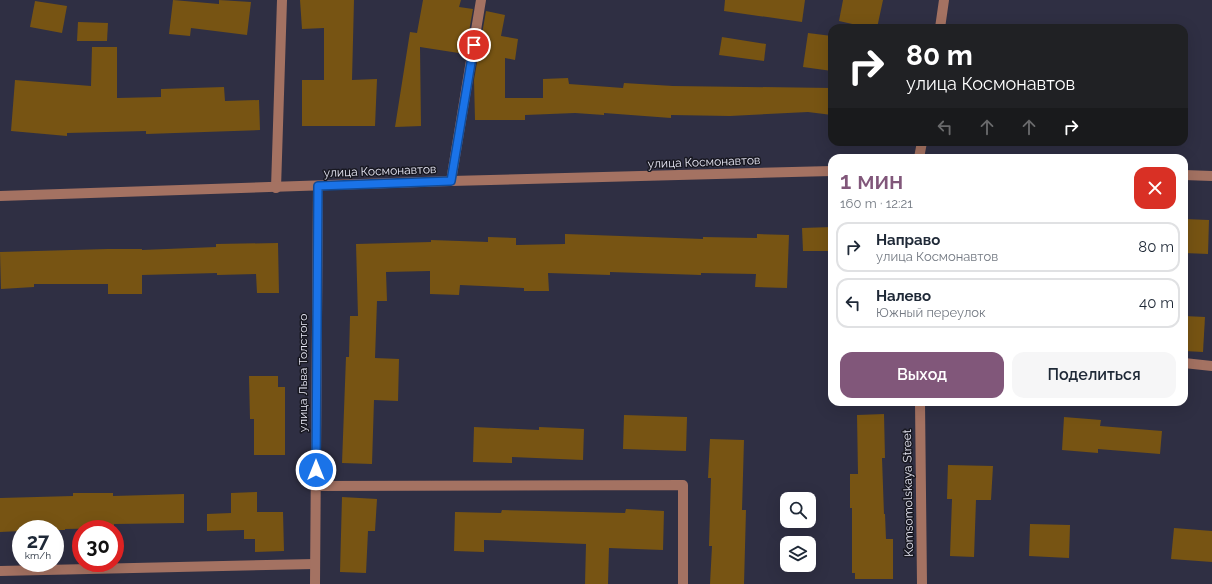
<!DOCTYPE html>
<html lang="ru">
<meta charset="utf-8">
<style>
:root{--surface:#fff;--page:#f6f6f7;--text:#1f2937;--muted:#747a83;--line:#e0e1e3;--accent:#81577a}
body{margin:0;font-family:Raleway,sans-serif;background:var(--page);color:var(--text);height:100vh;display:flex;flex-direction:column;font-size:15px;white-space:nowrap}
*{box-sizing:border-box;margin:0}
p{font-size:13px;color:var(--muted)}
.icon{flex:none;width:22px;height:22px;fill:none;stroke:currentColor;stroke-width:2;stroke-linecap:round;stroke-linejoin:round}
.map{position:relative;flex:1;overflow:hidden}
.sheet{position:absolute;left:828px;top:154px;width:360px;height:252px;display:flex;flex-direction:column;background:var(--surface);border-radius:12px;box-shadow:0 4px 16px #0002}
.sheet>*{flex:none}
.guide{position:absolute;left:828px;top:24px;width:360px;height:122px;border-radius:12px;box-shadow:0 4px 16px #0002;background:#202124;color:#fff;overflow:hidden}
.fabs{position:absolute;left:780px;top:492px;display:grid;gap:8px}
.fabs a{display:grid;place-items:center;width:36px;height:36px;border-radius:8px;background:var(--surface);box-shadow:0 4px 16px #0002;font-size:20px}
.speed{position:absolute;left:12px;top:520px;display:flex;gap:8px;font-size:20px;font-weight:700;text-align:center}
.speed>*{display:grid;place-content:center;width:52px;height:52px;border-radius:50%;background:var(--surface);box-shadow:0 4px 16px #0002;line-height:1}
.speed small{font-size:10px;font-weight:400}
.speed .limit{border:6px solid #d22;background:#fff;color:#111}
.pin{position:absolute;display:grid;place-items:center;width:34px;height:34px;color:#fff;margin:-17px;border:2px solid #fff;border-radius:50%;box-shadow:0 1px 4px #0007}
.me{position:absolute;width:44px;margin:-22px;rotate:0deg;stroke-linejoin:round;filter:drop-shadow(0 0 3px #0008)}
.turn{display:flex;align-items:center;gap:14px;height:84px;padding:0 12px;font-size:18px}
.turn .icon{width:52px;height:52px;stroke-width:2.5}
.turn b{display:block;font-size:28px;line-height:34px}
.lanes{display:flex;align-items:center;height:38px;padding:0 12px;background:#0003;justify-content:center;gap:20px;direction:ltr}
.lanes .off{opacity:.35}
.round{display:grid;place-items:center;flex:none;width:42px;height:42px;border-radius:12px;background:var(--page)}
.summary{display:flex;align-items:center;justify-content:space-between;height:68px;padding:0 12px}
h1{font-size:24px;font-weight:600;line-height:30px;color:var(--accent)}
.button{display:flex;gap:8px;margin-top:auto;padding:8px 12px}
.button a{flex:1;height:46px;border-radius:12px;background:var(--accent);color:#fff;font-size:16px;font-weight:600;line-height:46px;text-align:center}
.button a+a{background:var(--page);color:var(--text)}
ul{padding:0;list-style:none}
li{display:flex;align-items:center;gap:12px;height:50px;margin:0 8px 6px;padding:0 4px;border:2px solid var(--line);border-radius:12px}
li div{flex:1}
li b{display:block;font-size:15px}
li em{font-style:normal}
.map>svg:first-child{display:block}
.building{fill:#775413}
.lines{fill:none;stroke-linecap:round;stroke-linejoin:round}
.minor{stroke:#a47262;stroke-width:10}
.route-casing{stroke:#114b97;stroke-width:10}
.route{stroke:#1a73e8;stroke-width:7}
.labels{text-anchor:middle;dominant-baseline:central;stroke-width:3;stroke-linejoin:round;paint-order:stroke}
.street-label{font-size:12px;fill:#e7e7f4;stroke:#181821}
</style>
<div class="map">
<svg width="1212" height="584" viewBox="0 0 1212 584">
<rect width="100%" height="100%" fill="#2f2f43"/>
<g class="building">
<polygon points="173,0 219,4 219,0 251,2 247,35 191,28 190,36 169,34"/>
<polygon points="300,0 354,0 352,80 377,79 375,126 302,126 302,80 324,80 324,28 302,29"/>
<polygon points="423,0 461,0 459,7 473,9 465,54 420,47 421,126 395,127 410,32 417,33"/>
<polygon points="725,0 805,0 802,22 724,11"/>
<polygon points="843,0 883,0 877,28 870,28 839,21"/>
<polygon points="35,1 67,6 62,33 30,27"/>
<polygon points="486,11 505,15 501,36 518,39 515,60 505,58 505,98 543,98 543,79 568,78 569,84 623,88 624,83 673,86 832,88 832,115 808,112 730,116 671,115 671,118 604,113 604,115 575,113 525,115 525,120 475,120 474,80"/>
<polygon points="78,22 108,23 107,41 77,41"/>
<polygon points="808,33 832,36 832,71 803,67"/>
<polygon points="722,37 766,44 764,61 719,55"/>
<polygon points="92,47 117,47 117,98 161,97 161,89 224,87 225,101 259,100 260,130 146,134 146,131 67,133 67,136 11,131 15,80 91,86"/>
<polygon points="1184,219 1209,220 1208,254 1184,253"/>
<polygon points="832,227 832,251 803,251 802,228"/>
<polygon points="565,234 703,239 703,237 757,238 757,234 789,235 787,288 755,287 756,274 701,273 701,275 610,272 610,275 548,273 549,291 524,291 524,288 460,285 459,295 430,294 430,271 386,272 387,301 377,301 375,358 399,359 398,401 374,400 372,464 342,463 346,357 349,357 350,316 358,316 356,244 431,242 431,240 488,242 488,237 516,238 516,245 565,244"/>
<polygon points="278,243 279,293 257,293 256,274 217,275 217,273 142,275 142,294 108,294 108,284 34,284 34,287 1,289 0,252 108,249 142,249 142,250 216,247 216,244"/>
<polygon points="1184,316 1205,317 1203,352 1184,351"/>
<polygon points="249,376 278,376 278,387 285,387 285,455 254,455 254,419 250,419"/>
<polygon points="884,414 885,458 882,458 884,514 885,514 886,539 893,539 893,579 855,579 855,573 852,573 852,508 850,508 850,474 858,474 857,415"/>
<polygon points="624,415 687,417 686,451 623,449"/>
<polygon points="1064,417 1101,420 1100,426 1162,431 1160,454 1098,449 1098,453 1062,450"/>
<polygon points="474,427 539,430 539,427 584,429 583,460 512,457 512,463 473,462"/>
<polygon points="710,439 744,440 742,510 746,510 744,584 710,584 712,546 709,546 711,478 708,478"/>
<polygon points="948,465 993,466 991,500 976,500 974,557 950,556 952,499 947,499"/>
<polygon points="257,492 257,512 283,512 284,551 255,552 255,539 244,539 244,530 207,531 207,514 231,513 231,493"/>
<polygon points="73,493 113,493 113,496 184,494 184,523 114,524 114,528 65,529 65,530 55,530 55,529 21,529 21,531 0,532 0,498 73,496"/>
<polygon points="342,497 377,499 375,531 368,531 366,573 340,572"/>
<polygon points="626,509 664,511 663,550 609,548 608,584 585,584 586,544 484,540 484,552 454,551 455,512 501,513 502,510 625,513"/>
<polygon points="1030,524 1070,525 1069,558 1029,556"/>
<polygon points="1174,528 1212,531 1212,562 1171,559"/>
</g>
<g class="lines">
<g class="minor">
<polyline points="940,28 944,0"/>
<polyline points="919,158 922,142"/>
<polyline points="1184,175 1212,176"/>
<polyline points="451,181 481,0"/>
<polyline points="276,188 282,0"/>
<polyline points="0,196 451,181 832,171"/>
<polyline points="1184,363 1212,366"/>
<polyline points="920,402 922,584"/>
<polyline points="315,486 683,485 683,584"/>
<polyline points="0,571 315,564"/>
<polyline points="315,584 318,186"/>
</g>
</g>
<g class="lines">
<g class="route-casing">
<polyline id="route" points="316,470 318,186 451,181 474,45"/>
</g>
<use href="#route" class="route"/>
</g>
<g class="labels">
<g class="street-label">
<text transform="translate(704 162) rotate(-2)">улица Космонавтов</text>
<text transform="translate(380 171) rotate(-2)">улица Космонавтов</text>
<text transform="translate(303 373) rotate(-90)">улица Льва Толстого</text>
<text transform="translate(908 493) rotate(-91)">Komsomolskaya Street</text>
</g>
</g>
</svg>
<div class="fabs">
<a><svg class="icon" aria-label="search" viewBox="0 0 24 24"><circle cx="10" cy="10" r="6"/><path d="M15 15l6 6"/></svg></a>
<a><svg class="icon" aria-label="layers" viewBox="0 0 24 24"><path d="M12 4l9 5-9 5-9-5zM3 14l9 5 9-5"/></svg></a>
</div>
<div class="speed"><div>27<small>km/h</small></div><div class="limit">30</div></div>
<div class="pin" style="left:474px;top:45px;background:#d93025"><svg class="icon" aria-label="arrive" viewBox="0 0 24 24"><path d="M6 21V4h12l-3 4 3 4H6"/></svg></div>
<svg class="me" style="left:316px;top:470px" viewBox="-20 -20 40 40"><circle r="17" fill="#1a73e8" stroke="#fff" stroke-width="3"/><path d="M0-11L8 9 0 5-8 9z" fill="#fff"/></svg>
<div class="guide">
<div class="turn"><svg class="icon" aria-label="right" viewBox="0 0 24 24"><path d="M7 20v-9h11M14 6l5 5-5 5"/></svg><div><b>80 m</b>улица Космонавтов</div></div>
<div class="lanes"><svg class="icon off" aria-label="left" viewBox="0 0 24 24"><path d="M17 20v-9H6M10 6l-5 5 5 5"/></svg><svg class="icon off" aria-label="ahead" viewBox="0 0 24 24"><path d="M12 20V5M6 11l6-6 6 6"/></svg><svg class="icon off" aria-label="ahead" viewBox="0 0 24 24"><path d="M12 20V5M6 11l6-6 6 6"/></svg><svg class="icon" aria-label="right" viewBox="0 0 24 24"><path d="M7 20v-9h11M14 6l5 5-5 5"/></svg></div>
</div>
<section class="sheet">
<div class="summary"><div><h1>1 мин</h1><p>160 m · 12:21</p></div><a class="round" style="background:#d93025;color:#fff"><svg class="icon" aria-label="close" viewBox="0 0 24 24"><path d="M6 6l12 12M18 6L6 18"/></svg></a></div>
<ul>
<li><svg class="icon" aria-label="right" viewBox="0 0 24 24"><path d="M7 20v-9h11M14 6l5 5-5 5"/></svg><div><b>Направо</b><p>улица Космонавтов</p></div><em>80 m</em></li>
<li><svg class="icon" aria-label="left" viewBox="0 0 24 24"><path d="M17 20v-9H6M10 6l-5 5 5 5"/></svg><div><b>Налево</b><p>Южный переулок</p></div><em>40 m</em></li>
</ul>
<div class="button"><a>Выход</a><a>Поделиться</a></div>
</section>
</div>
